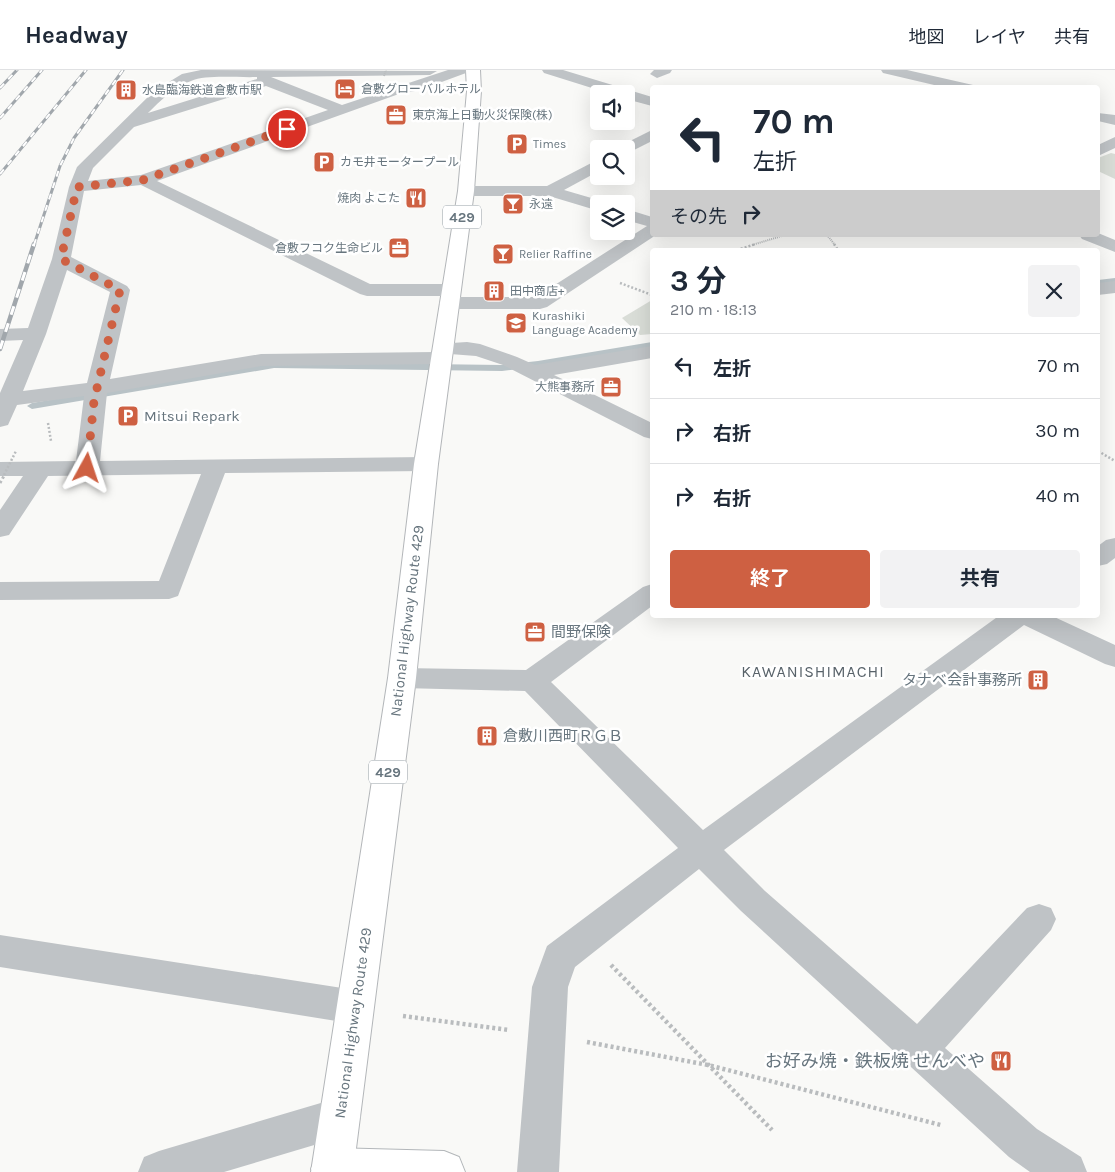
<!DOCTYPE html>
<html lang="ja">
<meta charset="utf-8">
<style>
:root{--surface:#fff;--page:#f2f2f3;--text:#1f2937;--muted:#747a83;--line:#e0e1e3;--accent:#ce6042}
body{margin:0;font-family:Karla,"Noto Sans JP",sans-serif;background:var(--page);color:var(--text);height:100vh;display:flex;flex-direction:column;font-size:19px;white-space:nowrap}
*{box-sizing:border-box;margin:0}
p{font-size:16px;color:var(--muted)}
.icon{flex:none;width:28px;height:28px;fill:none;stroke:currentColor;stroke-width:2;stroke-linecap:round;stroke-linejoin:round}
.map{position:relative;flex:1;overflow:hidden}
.side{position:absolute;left:650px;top:178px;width:450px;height:370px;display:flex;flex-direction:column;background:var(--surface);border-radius:5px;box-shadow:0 5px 20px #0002}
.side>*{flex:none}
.top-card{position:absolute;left:650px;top:15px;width:450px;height:152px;border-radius:5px;box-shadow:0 5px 20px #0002;background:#fff;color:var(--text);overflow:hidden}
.tools{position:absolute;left:590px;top:15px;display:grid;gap:10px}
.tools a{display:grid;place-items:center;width:45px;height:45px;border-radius:5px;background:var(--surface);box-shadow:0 5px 20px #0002;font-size:25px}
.pin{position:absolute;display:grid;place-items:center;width:42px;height:42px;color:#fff;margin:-21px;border:2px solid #fff;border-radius:50%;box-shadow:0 1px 5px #0007}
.me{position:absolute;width:55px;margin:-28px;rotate:5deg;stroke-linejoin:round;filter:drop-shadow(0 0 4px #0008)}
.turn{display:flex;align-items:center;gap:18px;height:105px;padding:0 20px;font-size:22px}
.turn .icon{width:65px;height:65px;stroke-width:2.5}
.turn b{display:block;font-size:35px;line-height:42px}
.then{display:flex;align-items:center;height:48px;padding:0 20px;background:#0003;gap:10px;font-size:19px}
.round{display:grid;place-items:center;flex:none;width:52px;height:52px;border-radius:5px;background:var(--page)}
.head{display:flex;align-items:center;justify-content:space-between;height:85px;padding:0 20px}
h1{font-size:30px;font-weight:700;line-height:38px}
.cta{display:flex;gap:10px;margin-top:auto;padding:10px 20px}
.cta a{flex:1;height:58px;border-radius:5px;background:var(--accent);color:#fff;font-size:20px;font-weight:700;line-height:58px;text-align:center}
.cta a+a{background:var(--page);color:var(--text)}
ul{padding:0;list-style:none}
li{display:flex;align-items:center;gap:15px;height:65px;padding:0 20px;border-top:1px solid var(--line)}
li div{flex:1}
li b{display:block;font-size:19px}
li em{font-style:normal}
header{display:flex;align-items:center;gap:30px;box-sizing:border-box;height:70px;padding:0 25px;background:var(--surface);border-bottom:1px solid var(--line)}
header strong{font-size:24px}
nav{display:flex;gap:28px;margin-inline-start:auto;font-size:18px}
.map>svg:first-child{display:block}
.green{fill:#d9ddd7}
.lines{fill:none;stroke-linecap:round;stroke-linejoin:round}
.stream{fill:#b8c2c6;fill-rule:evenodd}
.major-casing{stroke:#b3b7ba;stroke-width:2}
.highway-casing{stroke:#b3b6b9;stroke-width:2}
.path-far2{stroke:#b9bcbe;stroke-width:2;stroke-dasharray:1 1;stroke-linecap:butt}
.path-far1{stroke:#b9bcbe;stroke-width:2.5;stroke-dasharray:2 2;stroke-linecap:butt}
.path{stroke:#b9bcbe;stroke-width:4.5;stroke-dasharray:3 3;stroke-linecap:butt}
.minor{fill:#bfc3c6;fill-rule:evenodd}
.major{fill:#fff;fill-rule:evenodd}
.highway{fill:#fff;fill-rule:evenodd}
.rail-far1-casing{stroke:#a1a7ac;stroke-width:3}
.rail-casing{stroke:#a1a7ac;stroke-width:4.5}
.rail-far1{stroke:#fff;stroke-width:2;stroke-dasharray:6;stroke-linecap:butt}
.rail{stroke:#fff;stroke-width:3;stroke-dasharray:9;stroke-linecap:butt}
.path-bridge-far2{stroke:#b9bcbe;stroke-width:2;stroke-dasharray:1 1;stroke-linecap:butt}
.path-bridge-far1{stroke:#b9bcbe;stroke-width:2.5;stroke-dasharray:2 2;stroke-linecap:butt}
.path-bridge{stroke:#b9bcbe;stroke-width:3;stroke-dasharray:2.5 2.5;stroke-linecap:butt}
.route{stroke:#ce6042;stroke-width:9;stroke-dasharray:0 16.2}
.labels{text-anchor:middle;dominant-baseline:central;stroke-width:5;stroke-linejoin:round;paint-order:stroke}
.far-poi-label{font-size:12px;fill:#67757e;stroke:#fff;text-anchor:start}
.shield{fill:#fff;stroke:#959ea5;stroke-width:1}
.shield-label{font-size:14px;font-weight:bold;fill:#67757e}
.poi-label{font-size:15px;fill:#67757e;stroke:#fff;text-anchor:start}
.street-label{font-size:15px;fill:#67757e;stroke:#fff}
.neighbourhood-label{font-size:16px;letter-spacing:1px;fill:#59636a;stroke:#fff}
.near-poi-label{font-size:18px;fill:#67757e;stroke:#fff;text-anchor:end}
</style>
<header>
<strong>Headway</strong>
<nav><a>地図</a><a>レイヤ</a><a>共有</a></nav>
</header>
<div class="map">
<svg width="1115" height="1102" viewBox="0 0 1115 1102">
<rect width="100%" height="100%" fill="#f9f9f7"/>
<g class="green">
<polygon points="1111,83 1115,84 1115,109 1098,101 1098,88"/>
<polygon points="652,230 652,264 640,265 622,248"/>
</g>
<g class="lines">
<g class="stream">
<polygon points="1115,208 1115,212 1098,214 1098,210"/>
<polygon points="652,272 652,278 538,297 502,301 274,298 32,339 27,336 32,333 274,292 502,295 538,291"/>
</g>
<g class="major-casing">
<polygon id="major" points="332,1078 444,1081 459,1087 465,1102 313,1102 311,1099 317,1084"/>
</g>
<g class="highway-casing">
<polygon id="highway" points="466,0 480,0 481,21 474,121 438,394 416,608 353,1102 311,1102 388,608 414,394 458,121 467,21"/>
</g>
<g class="path-far2">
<polyline points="827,165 835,175"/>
<polyline points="752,175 785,165"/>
</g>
<g class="path-far1">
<polyline points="834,174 838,180"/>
<polyline points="737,180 756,174"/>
<polyline points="620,213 652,225"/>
<polyline points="48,353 51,371"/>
<polyline points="1098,381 1115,391"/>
</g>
<g class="path">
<polyline points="611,895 772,1060"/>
<polyline points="403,946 509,960"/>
<polyline points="587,972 708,995 941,1055"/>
</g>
<g class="minor">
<path d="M201 0 437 1 430 5 271 7 342 35 448 0H468L466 3 420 20 396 25 157 111 370 214H450L457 216 460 220 457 224 450 226H367L360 224 141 115 84 121 71 187 127 216 130 220 110 309 261 284 435 282 433 278 436 274 467 272 480 274 517 287 535 295 652 276V288L554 305 652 353V369L644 367 503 295 476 286 450 284 452 288 449 292 442 294 261 296 107 323 100 391 426 387 434 389 438 394 434 399 426 401 225 403 178 526 169 529 0 530V512L159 511 201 404 48 406 9 465 0 467V440L23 406H0V392L76 391 84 326 17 335 8 355 0 357V323L23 270 0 271V259L28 258 52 189 69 117 77 97 154 21 182 4ZM257 7V9L148 43C160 31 174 17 191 11 207 4 239 8 257 7ZM266 16 328 40 141 105 88 111 93 98 134 57ZM67 200 110 222 87 313 23 321 46 264Z"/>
<polygon points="542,0 563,0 652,27 652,36 626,29 626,24 611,24 544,3"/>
<polygon points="654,0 672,0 670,3 657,8 650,4"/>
<polygon points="881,0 907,0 973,15 975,18 947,18 883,3"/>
<polygon points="1098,43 1115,45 1115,55 1098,51"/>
<polygon points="652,60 652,71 626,84 626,79 618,79 620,76"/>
<polygon points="1115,67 1115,78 1098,86 1098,75"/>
<polygon points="599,89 599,101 564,120 605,132 606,134 599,134 599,141 549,126 466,126 460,125 458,121 460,117 466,116 547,116"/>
<polygon points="626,139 652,147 652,165 656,165 547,237 540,239 449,239 442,237 439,233 442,229 449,227 536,227 647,156 626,150"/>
<polygon points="1098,163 1115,170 1115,182 1082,169 1079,165 1098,165"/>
<polygon points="1115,211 1115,223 1098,225 1098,213"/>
<polygon points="1115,468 1115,488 1107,494 1098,496 1098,476 1106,470"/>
<polygon points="652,514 652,536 551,612 703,760 1000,545 1050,545 1115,575 1115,597 1105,594 1024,555 724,780 765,821 917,954 1027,838 1039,834 1051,838 1056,849 1051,860 945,978 1037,1059 1081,1087 1087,1102 1030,1102 1009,1087 741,841 699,799 575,897 568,917 559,1102 517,1102 532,917 547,876 678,778 525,621 402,618 392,615 388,608 392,601 402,598 526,600 643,517"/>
<polygon points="0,865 355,920 368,925 374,937 368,949 355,954 0,897"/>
<polygon points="341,1027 355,1033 361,1047 355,1061 341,1067 224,1102 138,1102 144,1087 159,1081"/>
</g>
<use href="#major" class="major"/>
<use href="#highway" class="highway"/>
<g class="rail-far1-casing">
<g id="rail-far1">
<polyline points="0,18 17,0"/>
<polyline points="0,48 42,0"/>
<polyline points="0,104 86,0"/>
<polyline points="34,175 60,96 74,68 123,0"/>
</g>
</g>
<g class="rail-casing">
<polyline id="rail" points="0,279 34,174"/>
</g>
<use href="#rail-far1" class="rail-far1"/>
<use href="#rail" class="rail"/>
<polyline class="path-bridge-far2" points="384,6 386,0"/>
<polyline class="path-bridge-far1" points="4,405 16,381"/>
<polyline class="path-bridge" points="0,413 5,404"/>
</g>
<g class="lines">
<polyline class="route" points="87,398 94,331 120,220 61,189 77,117 143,110 287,59"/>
</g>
<defs>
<g id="hotel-square" transform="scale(1.125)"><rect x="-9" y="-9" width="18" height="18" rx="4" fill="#ce6042" stroke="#fff"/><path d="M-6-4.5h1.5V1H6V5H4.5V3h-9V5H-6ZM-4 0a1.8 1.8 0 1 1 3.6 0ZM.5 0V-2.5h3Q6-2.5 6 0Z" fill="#fff"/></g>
<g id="building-square" transform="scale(1.125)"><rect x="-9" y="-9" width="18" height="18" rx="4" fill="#ce6042" stroke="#fff"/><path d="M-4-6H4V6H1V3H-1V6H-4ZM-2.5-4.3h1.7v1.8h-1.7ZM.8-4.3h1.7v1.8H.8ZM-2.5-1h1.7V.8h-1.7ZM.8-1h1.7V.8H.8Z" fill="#fff"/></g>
<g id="office-square" transform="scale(1.125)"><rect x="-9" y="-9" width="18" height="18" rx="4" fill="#ce6042" stroke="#fff"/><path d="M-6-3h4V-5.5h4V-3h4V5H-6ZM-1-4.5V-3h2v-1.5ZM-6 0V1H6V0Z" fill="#fff"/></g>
<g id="parking-square" transform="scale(1.125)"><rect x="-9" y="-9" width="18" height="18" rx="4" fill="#ce6042" stroke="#fff"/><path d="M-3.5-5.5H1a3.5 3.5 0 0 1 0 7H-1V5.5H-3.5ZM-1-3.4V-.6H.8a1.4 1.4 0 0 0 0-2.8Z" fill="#fff"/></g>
<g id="restaurant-square" transform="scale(1.125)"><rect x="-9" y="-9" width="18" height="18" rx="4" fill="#ce6042" stroke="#fff"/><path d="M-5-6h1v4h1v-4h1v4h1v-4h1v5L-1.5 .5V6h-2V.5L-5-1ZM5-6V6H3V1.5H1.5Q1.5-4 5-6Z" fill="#fff"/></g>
<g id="bar-square" transform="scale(1.125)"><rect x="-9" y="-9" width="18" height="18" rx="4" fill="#ce6042" stroke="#fff"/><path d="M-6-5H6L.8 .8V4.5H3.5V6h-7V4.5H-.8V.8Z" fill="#fff"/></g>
<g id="school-square" transform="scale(1.125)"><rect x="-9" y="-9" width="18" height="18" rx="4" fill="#ce6042" stroke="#fff"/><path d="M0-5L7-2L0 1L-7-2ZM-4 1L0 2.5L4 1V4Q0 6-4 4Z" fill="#fff"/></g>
</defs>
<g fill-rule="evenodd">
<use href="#hotel-square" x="345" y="19"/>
<use href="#building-square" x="126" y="20"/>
<use href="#office-square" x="396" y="45"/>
<use href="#parking-square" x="517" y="74"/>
<use href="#parking-square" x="324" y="92"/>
<use href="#restaurant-square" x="416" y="128"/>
<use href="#bar-square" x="513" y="134"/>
<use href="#office-square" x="399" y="178"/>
<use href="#bar-square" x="503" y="184"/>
<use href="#building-square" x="494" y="221"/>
<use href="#school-square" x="516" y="253"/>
<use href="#office-square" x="611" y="317"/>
<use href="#parking-square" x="128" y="346"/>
<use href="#office-square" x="535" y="562"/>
<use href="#building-square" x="1038" y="610"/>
<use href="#building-square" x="487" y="666"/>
<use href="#restaurant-square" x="1001" y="991"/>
</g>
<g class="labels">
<g class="far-poi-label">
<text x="361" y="19">倉敷グローバルホテル</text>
<text x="142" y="20">水島臨海鉄道倉敷市駅</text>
<text x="412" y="45">東京海上日動火災保険(株)</text>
<text x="533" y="74">Times</text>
<text x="340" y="92">カモ井モータープール</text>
<text x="400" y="128" text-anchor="end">焼肉 よこた</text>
<text x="529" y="134">永遠</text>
<text x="383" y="178" text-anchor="end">倉敷フコク生命ビル</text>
<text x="519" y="184">Relier Raffine</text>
<text x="510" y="221">田中商店+</text>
<text x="532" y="246">Kurashiki<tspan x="532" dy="14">Language Academy</tspan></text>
<text x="595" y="317" text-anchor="end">大熊事務所</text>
</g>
<g class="shield">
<rect x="443" y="135.5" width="38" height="23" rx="4"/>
<rect x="369" y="690.5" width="38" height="23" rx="4"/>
</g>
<g class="shield-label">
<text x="462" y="147">429</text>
<text x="388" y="702">429</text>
</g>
<g class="poi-label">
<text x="144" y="346">Mitsui Repark</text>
<text x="551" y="562">間野保険</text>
<text x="1022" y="610" text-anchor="end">タナベ会計事務所</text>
<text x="503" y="666">倉敷川西町ＲＧＢ</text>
</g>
<g class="street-label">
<text transform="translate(407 551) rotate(-83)">National Highway Route 429</text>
<text transform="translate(353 953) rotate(-82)">National Highway Route 429</text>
</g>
<g class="neighbourhood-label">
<text x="813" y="601">KAWANISHIMACHI</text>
</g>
<g class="near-poi-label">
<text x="985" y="991">お好み焼・鉄板焼 せんべや</text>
</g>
</g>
</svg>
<div class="tools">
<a><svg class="icon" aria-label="sound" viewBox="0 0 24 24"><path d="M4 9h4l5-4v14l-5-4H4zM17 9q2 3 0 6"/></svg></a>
<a><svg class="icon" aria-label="search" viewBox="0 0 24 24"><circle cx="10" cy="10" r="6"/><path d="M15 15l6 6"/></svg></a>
<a><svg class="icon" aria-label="layers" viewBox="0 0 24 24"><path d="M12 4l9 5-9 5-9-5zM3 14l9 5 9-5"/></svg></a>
</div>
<div class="pin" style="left:287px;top:59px;background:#d93025"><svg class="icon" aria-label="arrive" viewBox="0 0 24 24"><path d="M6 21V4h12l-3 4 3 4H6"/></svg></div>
<svg class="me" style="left:87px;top:398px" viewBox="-20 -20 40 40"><path d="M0-17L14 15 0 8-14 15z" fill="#ce6042" stroke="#fff" stroke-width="4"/></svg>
<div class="top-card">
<div class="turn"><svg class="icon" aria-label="left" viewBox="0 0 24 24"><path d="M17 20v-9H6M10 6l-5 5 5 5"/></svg><div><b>70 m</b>左折</div></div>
<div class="then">その先<svg class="icon" aria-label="right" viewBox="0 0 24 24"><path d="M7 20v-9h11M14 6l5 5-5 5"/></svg></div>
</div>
<section class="side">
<div class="head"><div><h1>3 分</h1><p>210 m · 18:13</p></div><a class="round"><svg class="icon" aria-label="close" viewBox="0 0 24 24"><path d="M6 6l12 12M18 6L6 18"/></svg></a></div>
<ul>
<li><svg class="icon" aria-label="left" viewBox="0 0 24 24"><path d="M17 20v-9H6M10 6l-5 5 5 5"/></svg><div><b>左折</b></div><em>70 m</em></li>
<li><svg class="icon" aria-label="right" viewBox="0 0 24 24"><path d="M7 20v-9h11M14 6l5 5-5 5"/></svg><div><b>右折</b></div><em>30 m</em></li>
<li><svg class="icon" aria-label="right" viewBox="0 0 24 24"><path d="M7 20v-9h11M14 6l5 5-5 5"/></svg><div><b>右折</b></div><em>40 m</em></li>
</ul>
<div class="cta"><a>終了</a><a>共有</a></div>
</section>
</div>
